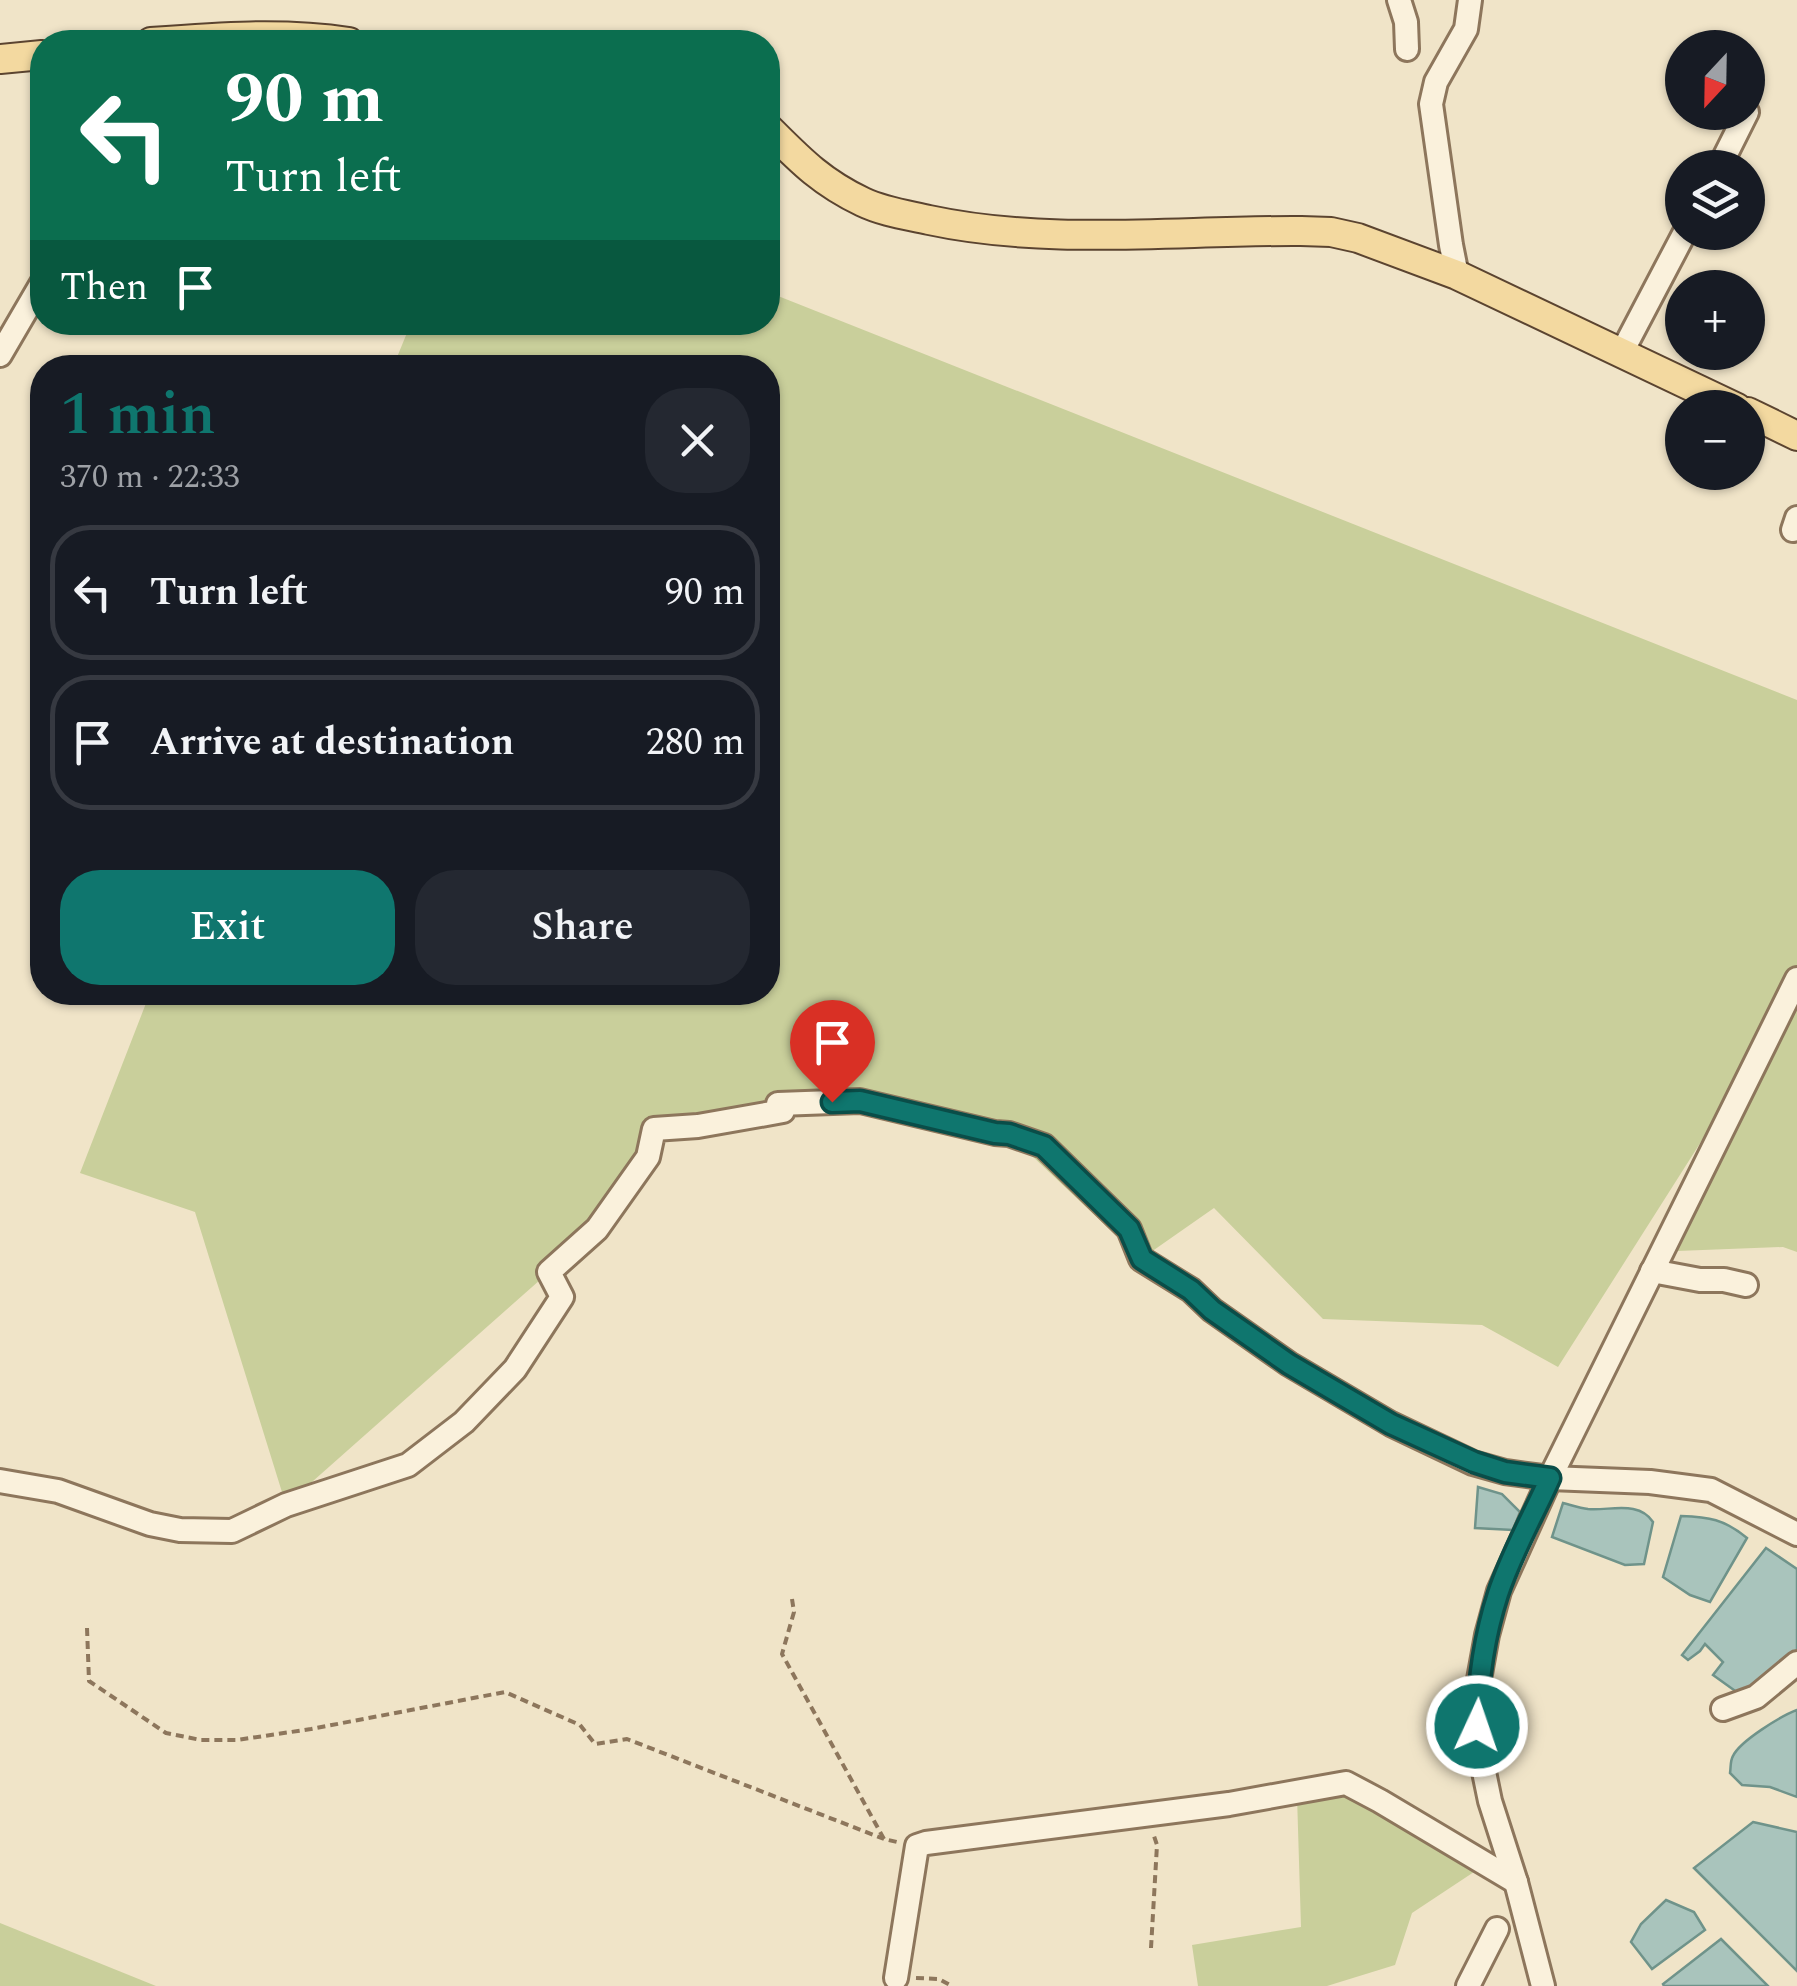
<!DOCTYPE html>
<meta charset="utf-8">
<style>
:root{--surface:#171b24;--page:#242831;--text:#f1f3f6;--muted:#9ea1a6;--line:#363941;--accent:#0f766e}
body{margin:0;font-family:Spectral,serif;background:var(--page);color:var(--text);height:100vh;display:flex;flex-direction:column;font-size:38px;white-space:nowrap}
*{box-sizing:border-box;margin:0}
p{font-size:32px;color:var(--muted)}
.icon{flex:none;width:55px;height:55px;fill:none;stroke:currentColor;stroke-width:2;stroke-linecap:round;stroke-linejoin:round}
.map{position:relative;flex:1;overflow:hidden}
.details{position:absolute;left:30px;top:355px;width:750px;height:650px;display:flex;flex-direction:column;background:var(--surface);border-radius:40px;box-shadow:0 2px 8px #0004}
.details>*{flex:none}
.top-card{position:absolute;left:30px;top:30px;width:750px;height:305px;border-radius:40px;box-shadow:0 2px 8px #0004;background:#0b6e4f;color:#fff;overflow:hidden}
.needle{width:65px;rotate:202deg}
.tools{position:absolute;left:1665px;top:30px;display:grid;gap:20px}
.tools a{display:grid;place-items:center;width:100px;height:100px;border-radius:50%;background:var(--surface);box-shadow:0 2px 8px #0004;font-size:50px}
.pin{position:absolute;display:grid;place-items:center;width:85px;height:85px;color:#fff;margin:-102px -42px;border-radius:50% 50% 50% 0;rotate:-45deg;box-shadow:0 0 10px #0007}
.pin .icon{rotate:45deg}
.me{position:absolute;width:110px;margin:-55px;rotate:3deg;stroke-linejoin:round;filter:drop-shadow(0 0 8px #0008)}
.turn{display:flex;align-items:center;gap:35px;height:210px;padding:0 30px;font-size:45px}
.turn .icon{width:130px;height:130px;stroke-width:2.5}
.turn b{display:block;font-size:70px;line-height:85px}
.then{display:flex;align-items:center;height:95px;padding:0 30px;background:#0003;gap:20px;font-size:38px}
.round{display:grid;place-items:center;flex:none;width:105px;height:105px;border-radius:40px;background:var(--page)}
.headline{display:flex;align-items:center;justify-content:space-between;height:170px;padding:0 30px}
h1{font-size:60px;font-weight:600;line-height:75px;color:var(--accent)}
.action{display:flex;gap:20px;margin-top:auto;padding:20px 30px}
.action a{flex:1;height:115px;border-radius:40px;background:var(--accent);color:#fff;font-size:40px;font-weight:600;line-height:115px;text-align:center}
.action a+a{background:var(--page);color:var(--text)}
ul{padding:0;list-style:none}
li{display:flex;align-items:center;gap:30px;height:135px;margin:0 20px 15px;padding:0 10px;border:5px solid var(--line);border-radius:40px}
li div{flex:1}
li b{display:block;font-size:38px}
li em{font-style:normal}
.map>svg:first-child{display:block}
.green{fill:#c9cf9b}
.water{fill:#a9c4bc;stroke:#6f938a;stroke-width:2.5}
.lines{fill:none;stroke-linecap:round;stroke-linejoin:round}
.minor-casing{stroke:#8d765c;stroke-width:28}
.major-casing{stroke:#5b4430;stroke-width:32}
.path{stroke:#8d765c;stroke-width:4;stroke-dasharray:8 5;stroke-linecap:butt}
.minor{stroke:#faf1dc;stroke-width:22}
.major{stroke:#f3d9a0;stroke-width:28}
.route-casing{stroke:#0a4d48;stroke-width:25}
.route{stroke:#0f766e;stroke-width:18}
</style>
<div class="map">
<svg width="1797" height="1986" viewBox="0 0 1797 1986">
<rect width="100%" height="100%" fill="#f0e4c8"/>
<g class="green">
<polygon points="768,292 1797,700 1797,1252 1783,1247 1677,1251 1744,1074 1558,1367 1482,1325 1323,1319 1214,1208 1141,1259 1009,1134 860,1101 654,1129 549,1272 286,1505 195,1212 80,1173 150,993 768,992 768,368 393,367 411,323 768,322"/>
<polygon points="1343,1788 1483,1866 1412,1913 1395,1965 1327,1986 1198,1986 1192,1945 1301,1927 1297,1796"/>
<polygon points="0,1923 156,1986 0,1986"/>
</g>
<g class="water">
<polygon points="1478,1487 1502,1494 1520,1512 1513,1530 1475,1528"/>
<path d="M1563 1503C1571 1505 1580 1508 1588 1509 1610 1511 1639 1500 1653 1522L1644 1564 1625 1565 1552 1537Z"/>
<path d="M1681 1516C1709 1517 1724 1519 1747 1538L1710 1602 1690 1595 1663 1577Z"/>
<polygon points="1766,1548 1797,1569 1797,1656 1745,1698 1713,1675 1723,1662 1705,1644 1700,1651 1688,1660 1682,1655"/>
<path d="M1797 1710V1797L1770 1787 1742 1785 1730 1773C1731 1767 1730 1761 1733 1756 1740 1741 1781 1716 1797 1710Z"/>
<polygon points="1753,1822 1797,1832 1797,1971 1694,1868"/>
<polygon points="1666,1900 1694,1912 1705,1930 1652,1969 1631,1942 1641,1924"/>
<polygon points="1721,1939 1768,1986 1664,1986 1663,1984"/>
</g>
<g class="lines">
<g class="minor-casing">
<g id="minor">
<polyline points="1399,0 1406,22 1407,49"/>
<polyline points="1719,168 1747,112"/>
<polyline points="1457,275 1451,245 1431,104 1436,82 1466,29 1470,0"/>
<polyline points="1622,352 1685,232"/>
<polyline points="0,355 42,283"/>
<polyline points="1793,530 1797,518"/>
<polyline points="1652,1271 1700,1280 1724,1280 1746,1285"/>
<polyline points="0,1481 58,1491 150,1524 180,1530 232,1531 286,1505 408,1465 464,1422 515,1369 562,1297 549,1272 597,1229 648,1157 654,1129 698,1126 783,1111 778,1104 860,1101 995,1133 1009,1134 1044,1146 1129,1229 1141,1259 1191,1290 1212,1310 1289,1364 1391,1424 1473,1463 1505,1472 1550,1478 1650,1482 1711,1490 1797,1534"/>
<polyline points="1723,1709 1756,1697 1797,1663"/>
<polyline points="896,1978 917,1846 926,1843 1229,1804 1346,1783 1380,1801 1516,1882"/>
<polyline points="1468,1986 1497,1929"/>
<polyline points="1543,1986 1516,1882 1490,1801 1483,1767 1477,1726 1478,1685 1487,1635 1499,1591 1550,1478 1797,979"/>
</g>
</g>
<g class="major-casing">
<g id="major">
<path d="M151 42C217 37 283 32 349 42"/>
<polyline points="0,59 42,55"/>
<path d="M768 128C800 160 821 182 863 202 884 212 907 215 929 220 1050 246 1178 230 1301 231L1331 232 1358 238 1457 275 1737 408"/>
<polyline points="1748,412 1797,436"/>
</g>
</g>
<g class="path">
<polyline points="792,1599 794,1612 782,1654 884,1839 897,1842"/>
<polyline points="87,1628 89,1681 166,1733 201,1740 237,1740 311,1729 505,1692 580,1725 595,1744 627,1739 884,1839"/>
<polyline points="1151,1948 1157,1845 1153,1833"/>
<polyline points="916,1978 939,1979 952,1986"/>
</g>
<use href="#minor" class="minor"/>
<use href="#major" class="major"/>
</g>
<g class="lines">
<g class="route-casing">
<path id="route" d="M832 1102 860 1101 995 1133 1009 1134 1044 1146 1129 1229 1142 1259 1191 1290 1212 1310 1289 1364 1391 1424 1474 1462 1505 1472 1550 1478C1533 1516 1511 1554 1498 1594 1484 1637 1478 1681 1477 1726"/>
</g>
<use href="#route" class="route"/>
</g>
</svg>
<div class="tools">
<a><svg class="needle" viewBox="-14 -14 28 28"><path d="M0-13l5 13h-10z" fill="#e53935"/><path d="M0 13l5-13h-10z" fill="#9ea1a6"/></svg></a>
<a><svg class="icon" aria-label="layers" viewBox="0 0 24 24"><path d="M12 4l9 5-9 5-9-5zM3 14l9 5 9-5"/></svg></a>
<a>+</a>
<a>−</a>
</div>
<div class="pin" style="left:832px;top:1102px;background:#d93025"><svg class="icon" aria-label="arrive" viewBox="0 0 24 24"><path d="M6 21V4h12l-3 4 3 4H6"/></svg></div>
<svg class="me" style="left:1477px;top:1726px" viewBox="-20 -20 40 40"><circle r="17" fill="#0f766e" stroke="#fff" stroke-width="3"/><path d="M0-11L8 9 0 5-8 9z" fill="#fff"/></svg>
<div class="top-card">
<div class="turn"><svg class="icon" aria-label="left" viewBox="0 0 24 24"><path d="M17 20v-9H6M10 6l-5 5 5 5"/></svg><div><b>90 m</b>Turn left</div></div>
<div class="then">Then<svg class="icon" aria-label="arrive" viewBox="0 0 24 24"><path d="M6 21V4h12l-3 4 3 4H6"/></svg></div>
</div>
<section class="details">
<div class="headline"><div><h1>1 min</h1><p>370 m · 22:33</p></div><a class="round"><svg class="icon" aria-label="close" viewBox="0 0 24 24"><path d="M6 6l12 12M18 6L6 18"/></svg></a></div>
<ul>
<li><svg class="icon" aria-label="left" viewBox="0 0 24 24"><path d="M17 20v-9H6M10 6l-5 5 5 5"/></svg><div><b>Turn left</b></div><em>90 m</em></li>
<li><svg class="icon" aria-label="arrive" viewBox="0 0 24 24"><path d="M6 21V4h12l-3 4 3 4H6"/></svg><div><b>Arrive at destination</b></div><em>280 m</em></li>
</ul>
<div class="action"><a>Exit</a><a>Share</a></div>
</section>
</div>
